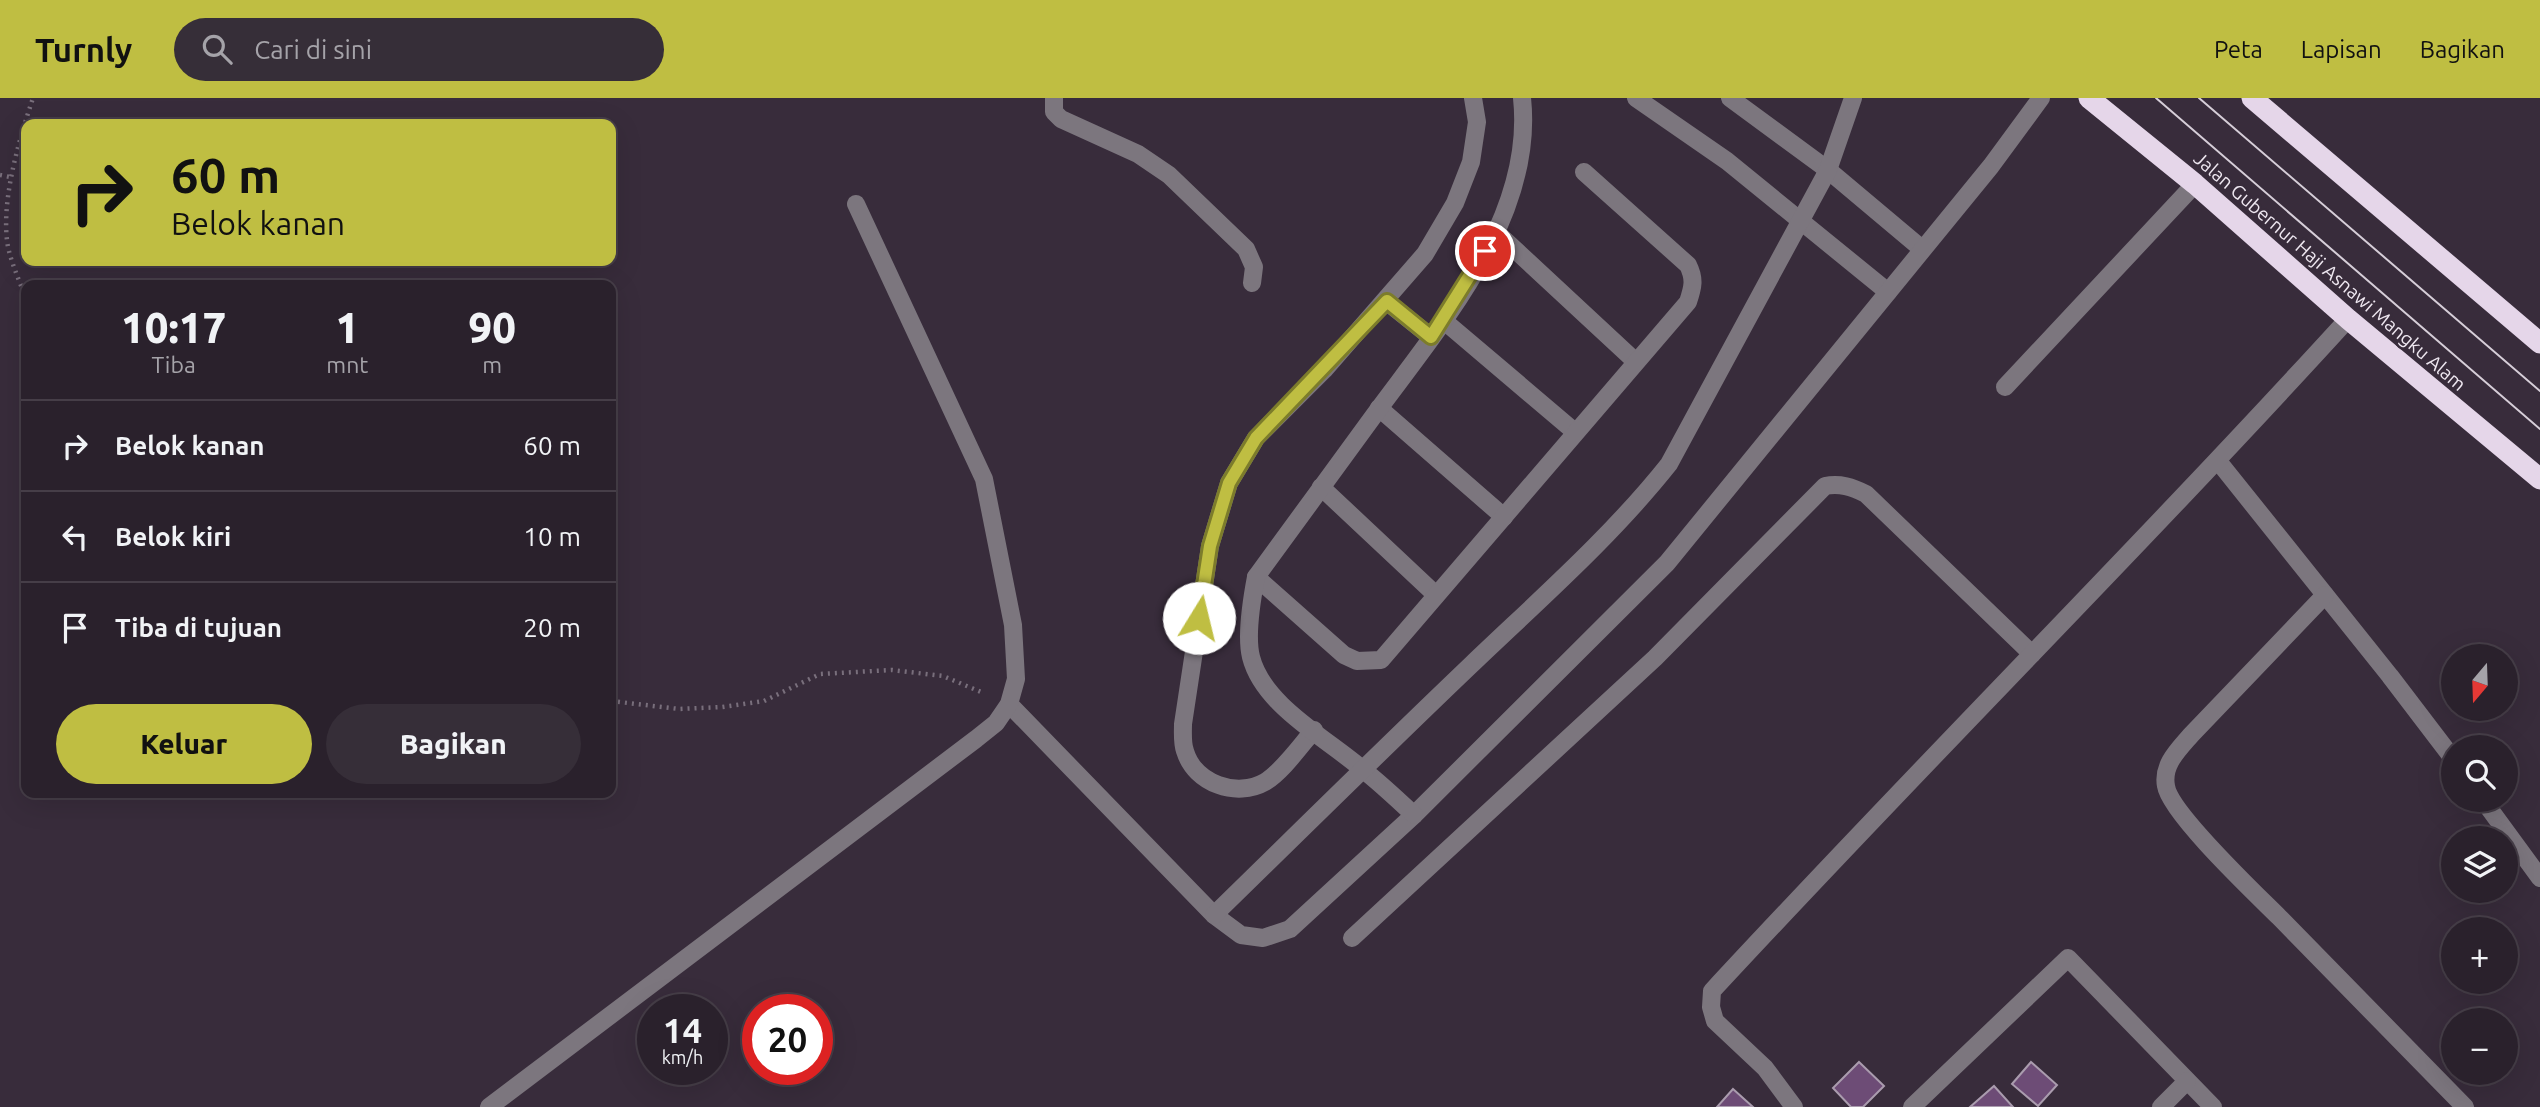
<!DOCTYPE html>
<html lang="id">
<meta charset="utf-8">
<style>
:root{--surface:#2a212c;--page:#362e38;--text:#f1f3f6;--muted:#a5a3a9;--line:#463e48;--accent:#bfbe42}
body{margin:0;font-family:Ubuntu,sans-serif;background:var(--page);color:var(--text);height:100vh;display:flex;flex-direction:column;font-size:26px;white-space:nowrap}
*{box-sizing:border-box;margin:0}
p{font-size:23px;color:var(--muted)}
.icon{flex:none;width:38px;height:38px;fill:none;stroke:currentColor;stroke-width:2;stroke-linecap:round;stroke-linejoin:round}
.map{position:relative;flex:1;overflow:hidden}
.details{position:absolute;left:21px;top:182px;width:595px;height:518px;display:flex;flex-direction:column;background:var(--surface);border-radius:14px;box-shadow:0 7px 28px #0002,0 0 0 2px var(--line)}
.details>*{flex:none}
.guide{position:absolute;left:21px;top:21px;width:595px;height:147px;border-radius:14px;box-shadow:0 7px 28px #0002,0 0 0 2px var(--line);background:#bfbe42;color:#111;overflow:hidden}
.needle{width:46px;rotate:199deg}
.tools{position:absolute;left:2441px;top:546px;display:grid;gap:14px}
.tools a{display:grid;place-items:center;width:77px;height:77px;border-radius:50%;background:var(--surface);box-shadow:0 7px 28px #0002,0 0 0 2px var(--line);font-size:35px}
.speed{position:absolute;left:637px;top:896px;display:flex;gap:14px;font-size:35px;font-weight:700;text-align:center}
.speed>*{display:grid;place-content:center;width:91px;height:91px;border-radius:50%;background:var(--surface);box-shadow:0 7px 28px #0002,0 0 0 2px var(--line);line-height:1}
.speed small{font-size:18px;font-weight:400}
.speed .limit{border:10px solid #d22;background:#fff;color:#111}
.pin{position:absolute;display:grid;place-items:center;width:60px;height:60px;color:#fff;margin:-30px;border:4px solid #fff;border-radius:50%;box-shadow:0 2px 7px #0007}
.me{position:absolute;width:77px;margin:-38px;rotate:9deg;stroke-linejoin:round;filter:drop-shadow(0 0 5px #0008)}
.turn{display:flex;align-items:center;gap:24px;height:147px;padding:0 35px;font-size:32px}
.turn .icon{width:91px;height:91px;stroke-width:2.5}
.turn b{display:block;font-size:49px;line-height:60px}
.eta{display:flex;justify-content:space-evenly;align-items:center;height:119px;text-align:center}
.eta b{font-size:42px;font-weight:800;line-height:49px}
.action{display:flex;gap:14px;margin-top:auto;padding:14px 35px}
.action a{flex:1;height:80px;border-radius:42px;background:var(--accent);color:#111;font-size:28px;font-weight:800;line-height:80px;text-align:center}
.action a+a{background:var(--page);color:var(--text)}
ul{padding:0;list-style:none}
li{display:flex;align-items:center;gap:21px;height:91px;padding:0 35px;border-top:2px solid var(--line)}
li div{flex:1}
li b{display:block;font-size:26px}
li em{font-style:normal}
header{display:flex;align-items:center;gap:42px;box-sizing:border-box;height:98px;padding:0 35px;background:var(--accent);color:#111}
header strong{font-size:33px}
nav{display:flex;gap:38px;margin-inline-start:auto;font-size:24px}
.search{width:490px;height:63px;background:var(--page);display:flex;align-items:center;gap:18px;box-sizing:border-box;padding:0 24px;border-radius:38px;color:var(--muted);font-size:26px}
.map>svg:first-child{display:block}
.building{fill:#6d4c76;stroke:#aa9cae;stroke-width:2}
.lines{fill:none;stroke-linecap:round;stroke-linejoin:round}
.path{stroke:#796f7c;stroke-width:4.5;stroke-dasharray:2 5;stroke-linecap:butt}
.minor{stroke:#7c767e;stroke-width:18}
.highway{stroke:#e5d6e9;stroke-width:21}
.tram{stroke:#d6ced8;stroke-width:2}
.route-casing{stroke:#7c7c2b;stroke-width:18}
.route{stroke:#bfbe42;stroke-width:12}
.labels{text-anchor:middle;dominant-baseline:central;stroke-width:5;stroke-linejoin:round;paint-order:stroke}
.street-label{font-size:19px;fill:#eee7f0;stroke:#382c3b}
</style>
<header>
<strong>Turnly</strong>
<div class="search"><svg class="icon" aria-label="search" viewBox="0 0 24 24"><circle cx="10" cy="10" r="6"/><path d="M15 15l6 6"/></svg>Cari di sini</div>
<nav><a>Peta</a><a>Lapisan</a><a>Bagikan</a></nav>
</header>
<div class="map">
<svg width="2540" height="1009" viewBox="0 0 2540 1009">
<rect width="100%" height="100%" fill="#382c3b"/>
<g class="building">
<polygon points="1859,964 1884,988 1863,1009 1851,1009 1833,990"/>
<polygon points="2031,964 2057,987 2038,1008 2012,986"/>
<polygon points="1994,988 2013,1009 1970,1009"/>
<polygon points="1733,991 1753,1009 1717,1009"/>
</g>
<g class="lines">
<g class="path">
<polyline points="0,77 10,79"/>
<path d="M26 201C20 184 12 167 8 149 0 105 19 42 33 0"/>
<polyline points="611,603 679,611 722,609 764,603 820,576 892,572 943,578 981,594"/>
</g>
<g class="minor">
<polyline points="1054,0 1054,14 1061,21 1138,56 1169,77 1246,151 1254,169 1252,185"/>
<polyline points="1636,0 1727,63 1888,194"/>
<polyline points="1730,0 1828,72 1922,151"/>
<polyline points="1496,134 1635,263"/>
<polyline points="1386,203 1431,239"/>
<polyline points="1443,222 1575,334"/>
<polyline points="2005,289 2195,86"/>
<polyline points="1379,310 1504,419"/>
<polyline points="2218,363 2390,578 2454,662"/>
<polyline points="1321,389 1436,497"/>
<path d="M1256 479 1344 557 1357 563 1381 562 1688 204C1693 189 1695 181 1688 167L1584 74"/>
<path d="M2325 497 2191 637C2178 652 2162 667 2166 688 2170 715 2256 796 2279 819 2341 883 2403 946 2465 1009"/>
<polyline points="1009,606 1214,817 1241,837 1263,840 1290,831 1414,717 1667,465 1991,68 2041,0"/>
<path d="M1314 632C1301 647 1282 674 1265 684 1237 700 1195 686 1185 653 1182 645 1183 634 1183 626L1210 448 1229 385 1256 340 1324 272 1425 156 1455 105 1471 64 1477 24 1473 0"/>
<polyline points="2483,702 2540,780"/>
<path d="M1414 717C1397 701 1380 685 1362 671 1326 640 1263 607 1251 559 1246 539 1252 500 1256 479 1296 425 1335 370 1375 316 1441 226 1535 119 1522 0"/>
<path d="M1214 817C1300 733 1385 649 1472 566 1540 501 1611 439 1669 366L1828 72 1853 0"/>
<path d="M1352 840 1655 560 1825 388C1840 385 1852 389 1866 396L2032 556"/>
<polyline points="489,1009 976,641 996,625 1009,606 1016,581 1013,527 984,381 856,106"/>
<path d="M1794 1009 1765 970 1715 923 1711 909 1712 893C1921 667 2140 449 2348 221"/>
<polyline points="1912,1009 2068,860 2213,1009"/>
<polyline points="2161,1009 2187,983"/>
</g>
<g class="highway">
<polyline points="2089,0 2195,86 2348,221 2540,381"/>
<polyline points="2252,0 2540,245"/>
</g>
<g class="tram">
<polyline points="2156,0 2540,331"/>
<polyline points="2199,0 2540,293"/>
</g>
</g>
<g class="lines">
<g class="route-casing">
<polyline id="route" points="1199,520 1210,448 1229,385 1256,340 1387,203 1431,239 1485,153"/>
</g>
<use href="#route" class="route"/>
</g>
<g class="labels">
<g class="street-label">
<text transform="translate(2330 173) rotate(41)">Jalan Gubernur Haji Asnawi Mangku Alam</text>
</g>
</g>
</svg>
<div class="tools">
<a><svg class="needle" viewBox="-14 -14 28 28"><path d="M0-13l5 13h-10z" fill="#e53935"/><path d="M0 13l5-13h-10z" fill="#a5a3a9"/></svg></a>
<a><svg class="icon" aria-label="search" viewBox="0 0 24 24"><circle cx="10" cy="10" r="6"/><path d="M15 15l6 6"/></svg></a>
<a><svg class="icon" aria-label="layers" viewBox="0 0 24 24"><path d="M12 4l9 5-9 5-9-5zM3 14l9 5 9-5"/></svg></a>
<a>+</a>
<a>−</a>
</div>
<div class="speed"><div>14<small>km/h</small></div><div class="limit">20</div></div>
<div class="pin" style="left:1485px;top:153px;background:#d93025"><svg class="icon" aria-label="arrive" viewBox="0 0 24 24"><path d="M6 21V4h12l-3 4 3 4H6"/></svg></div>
<svg class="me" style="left:1199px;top:520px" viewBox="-20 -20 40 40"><circle r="19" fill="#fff"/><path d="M0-13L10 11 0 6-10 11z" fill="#bfbe42"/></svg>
<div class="guide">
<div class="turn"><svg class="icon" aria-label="right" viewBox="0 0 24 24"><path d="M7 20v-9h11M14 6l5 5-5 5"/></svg><div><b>60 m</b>Belok kanan</div></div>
</div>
<section class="details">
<div class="eta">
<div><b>10:17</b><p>Tiba</p></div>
<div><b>1</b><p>mnt</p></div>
<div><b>90</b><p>m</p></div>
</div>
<ul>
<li><svg class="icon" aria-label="right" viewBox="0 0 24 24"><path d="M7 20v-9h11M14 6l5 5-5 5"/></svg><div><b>Belok kanan</b></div><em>60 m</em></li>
<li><svg class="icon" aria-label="left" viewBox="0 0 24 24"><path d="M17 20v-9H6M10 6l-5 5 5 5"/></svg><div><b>Belok kiri</b></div><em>10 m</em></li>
<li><svg class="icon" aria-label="arrive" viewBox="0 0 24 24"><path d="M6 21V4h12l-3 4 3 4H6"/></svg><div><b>Tiba di tujuan</b></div><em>20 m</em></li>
</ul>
<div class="action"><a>Keluar</a><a>Bagikan</a></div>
</section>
</div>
